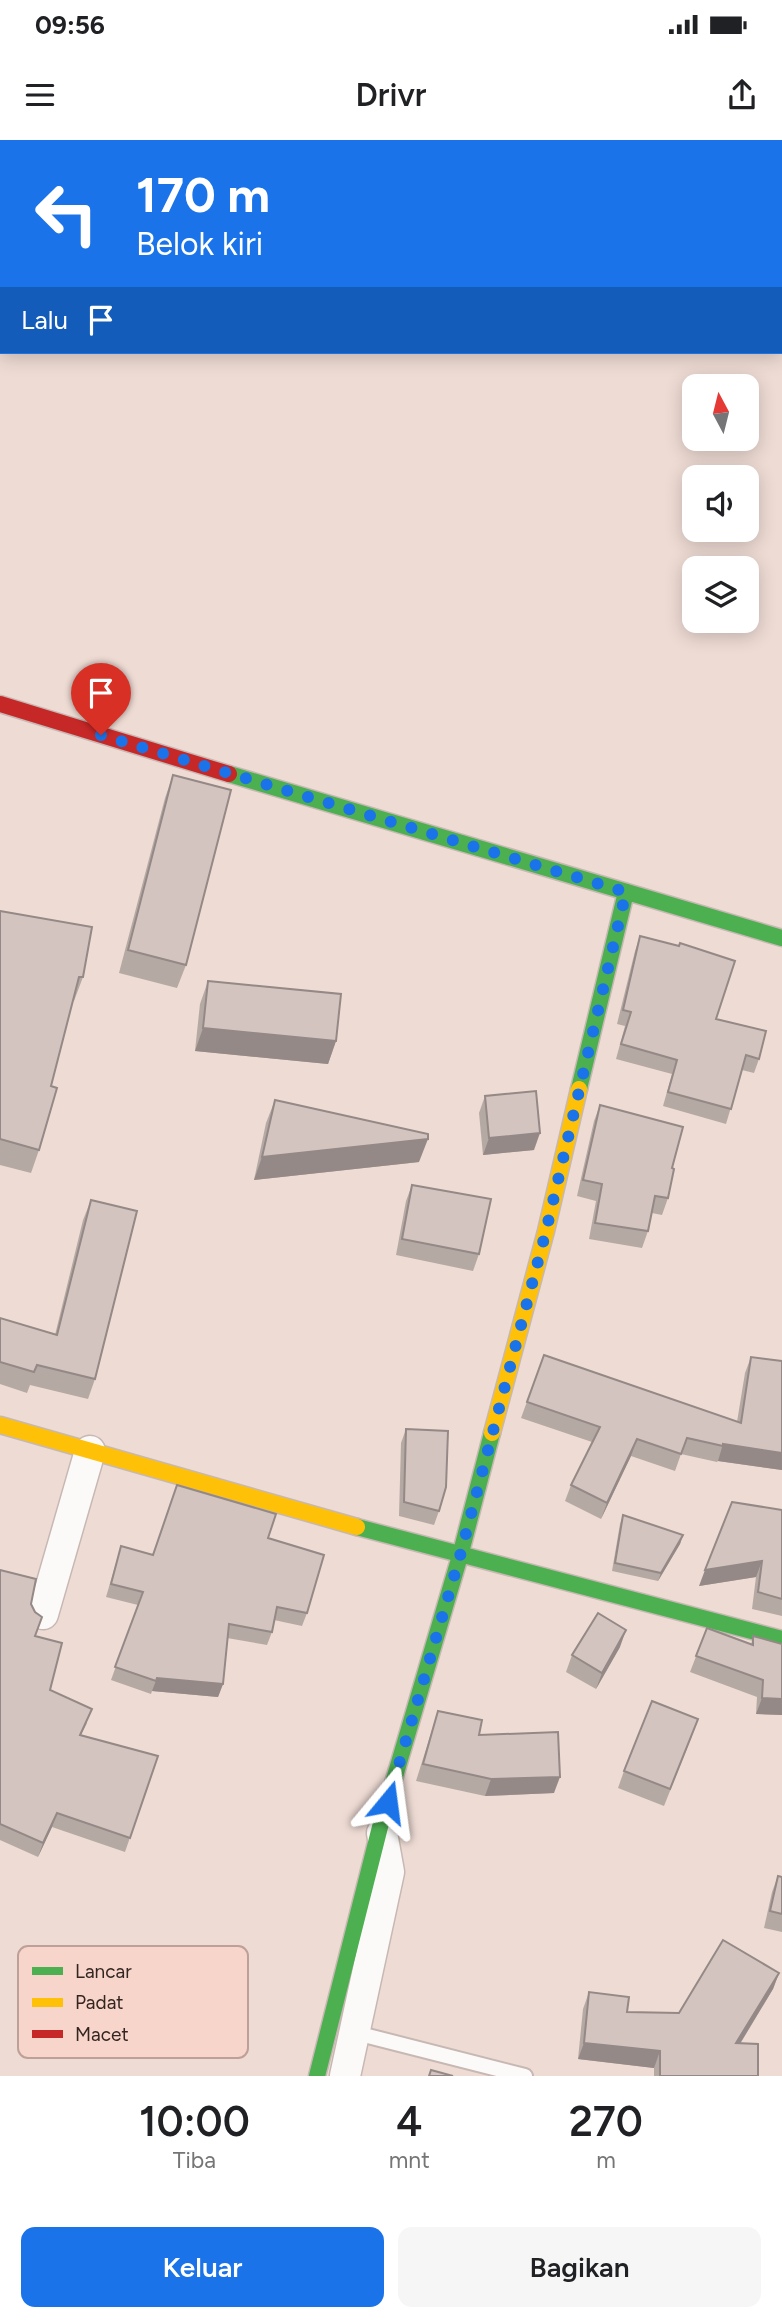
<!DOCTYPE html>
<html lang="id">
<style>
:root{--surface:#fff;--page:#f6f6f6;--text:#202124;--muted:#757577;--accent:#1a73e8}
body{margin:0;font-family:Figtree,sans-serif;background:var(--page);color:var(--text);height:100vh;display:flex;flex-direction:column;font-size:26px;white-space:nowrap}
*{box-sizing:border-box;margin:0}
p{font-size:23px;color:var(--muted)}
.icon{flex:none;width:38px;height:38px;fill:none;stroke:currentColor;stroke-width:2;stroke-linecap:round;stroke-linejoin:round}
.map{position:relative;height:1936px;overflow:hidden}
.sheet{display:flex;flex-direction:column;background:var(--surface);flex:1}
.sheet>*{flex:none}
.top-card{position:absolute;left:0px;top:0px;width:782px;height:214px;box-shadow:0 4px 18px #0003;background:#1a73e8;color:#fff;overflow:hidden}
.needle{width:46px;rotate:353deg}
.controls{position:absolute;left:682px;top:234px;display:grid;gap:14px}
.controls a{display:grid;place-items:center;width:77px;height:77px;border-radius:14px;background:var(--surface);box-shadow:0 4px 18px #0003;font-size:35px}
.pin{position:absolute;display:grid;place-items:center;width:60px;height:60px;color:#fff;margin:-72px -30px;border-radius:50% 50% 50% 0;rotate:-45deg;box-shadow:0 0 7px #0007}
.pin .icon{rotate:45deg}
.me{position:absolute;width:77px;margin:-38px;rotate:16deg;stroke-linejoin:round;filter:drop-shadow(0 0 5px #0008)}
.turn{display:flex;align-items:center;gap:24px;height:147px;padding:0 21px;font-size:32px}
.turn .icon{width:91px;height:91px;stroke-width:2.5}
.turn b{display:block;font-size:49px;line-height:60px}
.then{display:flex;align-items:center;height:66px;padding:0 21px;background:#0003;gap:14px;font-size:26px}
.eta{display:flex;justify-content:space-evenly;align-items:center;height:119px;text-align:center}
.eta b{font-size:42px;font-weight:600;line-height:49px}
.cta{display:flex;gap:14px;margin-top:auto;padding:14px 21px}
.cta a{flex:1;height:80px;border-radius:14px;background:var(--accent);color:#fff;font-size:28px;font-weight:600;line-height:80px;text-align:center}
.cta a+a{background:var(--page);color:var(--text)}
.status{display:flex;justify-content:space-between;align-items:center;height:49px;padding:0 35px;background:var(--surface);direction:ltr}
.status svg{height:19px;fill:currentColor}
header{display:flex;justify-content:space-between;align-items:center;height:91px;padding:0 21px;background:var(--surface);font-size:32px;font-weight:600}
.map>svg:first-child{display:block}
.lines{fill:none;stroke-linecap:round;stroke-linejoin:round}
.lane-casing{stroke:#c7b8b3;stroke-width:18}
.street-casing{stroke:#c7b8b3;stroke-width:33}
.fast-casing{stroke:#c7b8b3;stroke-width:19}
.slow-casing{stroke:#c7b8b3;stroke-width:19}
.jam-casing{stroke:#c7b8b3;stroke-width:19}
.lane{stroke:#fcfaf9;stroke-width:14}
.street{stroke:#fcfaf9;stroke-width:30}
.fast{stroke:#4caf50;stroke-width:16}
.slow{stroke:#ffc107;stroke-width:16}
.jam{stroke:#c62828;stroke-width:16}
.wall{fill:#b5a9a4}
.shaded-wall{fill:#948986}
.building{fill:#d3c4bf;stroke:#948986;stroke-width:2}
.route{stroke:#1a73e8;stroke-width:12;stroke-dasharray:0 21.6}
.key{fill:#f8d5ca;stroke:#bda098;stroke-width:2}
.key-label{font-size:19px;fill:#332622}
</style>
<div class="status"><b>09:56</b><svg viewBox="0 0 49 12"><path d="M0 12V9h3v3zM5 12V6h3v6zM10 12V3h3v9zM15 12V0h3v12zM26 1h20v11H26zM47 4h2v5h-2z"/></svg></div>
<header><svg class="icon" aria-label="menu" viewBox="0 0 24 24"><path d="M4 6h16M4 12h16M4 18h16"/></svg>Drivr<svg class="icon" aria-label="share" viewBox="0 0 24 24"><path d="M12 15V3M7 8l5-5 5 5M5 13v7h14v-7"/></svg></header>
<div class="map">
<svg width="782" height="1936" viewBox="0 0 782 1936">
<rect width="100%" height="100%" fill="#eedbd4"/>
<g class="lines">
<g class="lane-casing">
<polyline id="lane" points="356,1893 525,1936"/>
</g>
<g class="street-casing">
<g id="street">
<polyline points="780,74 782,70"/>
<polyline points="43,1474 90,1311"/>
<polyline points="345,1936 389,1732 382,1693"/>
</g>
</g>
<g class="fast-casing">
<g id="fast">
<polyline points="229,634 782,798"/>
<polyline points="579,949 626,752"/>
<polyline points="357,1387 782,1499"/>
<polyline points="317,1936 380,1687 460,1416 492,1293"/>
</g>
</g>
<g class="slow-casing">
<g id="slow">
<polyline points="0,1285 357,1387"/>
<polyline points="492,1293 546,1091 579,949"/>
</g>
</g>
<g class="jam-casing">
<polyline id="jam" points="0,564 229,634"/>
</g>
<use href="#lane" class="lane"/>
<use href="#street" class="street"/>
<use href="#fast" class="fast"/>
<use href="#slow" class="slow"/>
<use href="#jam" class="jam"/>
</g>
<g class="wall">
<polygon points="212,0 478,0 481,2 213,2"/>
<polygon points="173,635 186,825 177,848 119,833 165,658"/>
<polygon points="0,771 83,837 74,861 73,860 51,946 39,1010 31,1033 0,1025"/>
<polygon points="640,796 716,879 759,919 754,933 742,930 726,984 663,966 672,934 616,919 625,886 617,884 635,811"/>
<polygon points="208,841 336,901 328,924 195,911 200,864"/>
<polygon points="485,956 534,1010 483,1015 479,973"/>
<polygon points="275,960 419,1022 254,1040 266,983"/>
<polygon points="600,965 672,1028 668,1058 662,1075 652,1073 648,1091 642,1108 589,1099 596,1061 577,1056 594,981"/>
<polygon points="412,1045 479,1114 473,1131 396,1115 406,1061"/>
<polygon points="91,1060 95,1239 88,1259 30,1245 27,1253 0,1244 0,1178 55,1195 83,1080"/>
<polygon points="544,1215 737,1282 745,1233 751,1217 782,1221 782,1330 718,1321 717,1322 681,1314 675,1331 631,1316 601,1379 565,1361 571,1345 592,1302 521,1278"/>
<polygon points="406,1289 439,1371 434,1385 399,1376 401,1303"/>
<polygon points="782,1370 782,1476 752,1469 756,1437 699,1446"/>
<polygon points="623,1375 683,1395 680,1404 658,1441 612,1431 620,1384"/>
<polygon points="268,1398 307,1473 302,1486 274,1480 272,1492 267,1505 227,1498 223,1544 218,1557 152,1551 151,1554 111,1540 138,1465 106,1457 121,1406 153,1415"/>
<polygon points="0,1430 31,1464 35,1496 50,1550 87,1583 81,1595 158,1616 125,1712 52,1687 38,1717 0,1700"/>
<polygon points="707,1488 751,1505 753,1496 782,1504 782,1575 756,1574 757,1557 690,1532"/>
<polygon points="620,1507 596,1549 566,1532 572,1515"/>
<polygon points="438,1571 479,1595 554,1653 485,1656 416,1641"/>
<polygon points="692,1596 664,1666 618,1648 624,1631"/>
<polygon points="778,1736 782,1737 782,1792 764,1788 772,1752"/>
<polygon points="779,1833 773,1849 740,1904 758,1936 654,1936 654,1928 578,1919 583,1869 589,1852 627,1872 679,1873"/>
</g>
<g class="shaded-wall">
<polygon points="680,0 692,0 690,2 679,2"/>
<polygon points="203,888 336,901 328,924 195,911"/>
<polygon points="540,993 534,1010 483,1015 489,998"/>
<polygon points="428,999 419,1022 254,1040 262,1017"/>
<polygon points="637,1299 631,1316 601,1379 607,1363"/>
<polygon points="723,1304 782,1313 782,1330 718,1321"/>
<polygon points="683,1395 680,1404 658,1441 661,1433"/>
<polygon points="762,1421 756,1437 699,1446 705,1430"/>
<polygon points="626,1490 620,1507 596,1549 602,1533"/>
<polygon points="157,1538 223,1544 218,1557 152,1551"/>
<polygon points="762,1558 782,1559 782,1575 756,1574"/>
<polygon points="560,1637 554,1653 485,1656 491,1639"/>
<polygon points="57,1673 52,1687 38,1717 43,1703"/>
<polygon points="779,1833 773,1849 730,1920 736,1903"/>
<polygon points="584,1903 660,1911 654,1928 578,1919"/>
</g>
<g class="building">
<polygon points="247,0 278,0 277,2 248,2"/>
<polygon points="306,0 478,0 481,2 308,2"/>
<polygon points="591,0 680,0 679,2 589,2"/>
<polygon points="173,635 231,650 186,825 128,810"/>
<polygon points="0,771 92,787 83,837 79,837 51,946 57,948 39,1010 0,999"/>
<polygon points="640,796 679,806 680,803 735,821 716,879 766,891 759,919 746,915 731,969 668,952 677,920 621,904 631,872 623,870"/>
<polygon points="208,841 341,854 336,901 203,888"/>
<polygon points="536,951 540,993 489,998 485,956"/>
<polygon points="275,960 428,994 428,999 262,1017"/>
<polygon points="600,965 683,987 672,1028 674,1029 668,1058 655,1056 648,1091 595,1083 602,1044 583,1040"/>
<polygon points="412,1045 491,1059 479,1114 402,1099"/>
<polygon points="91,1060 137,1071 95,1239 37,1225 34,1232 0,1222 0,1178 57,1195"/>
<polygon points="544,1215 741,1283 751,1217 782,1221 782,1313 723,1304 723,1306 687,1298 681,1314 637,1299 607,1363 571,1345 600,1287 527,1262"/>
<polygon points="406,1289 448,1291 446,1347 439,1371 404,1362"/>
<polygon points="177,1345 276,1374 268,1398 324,1415 307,1473 277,1467 272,1492 229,1484 223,1544 157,1538 156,1541 115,1527 143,1452 111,1444 121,1406 153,1415"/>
<polygon points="732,1362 782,1370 782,1459 758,1452 762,1421 705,1430"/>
<polygon points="623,1375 683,1395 661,1433 615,1423"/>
<polygon points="0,1430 36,1439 31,1464 35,1472 42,1477 35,1496 62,1503 50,1550 92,1569 80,1595 158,1616 130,1698 57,1673 43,1703 0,1684"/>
<polygon points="598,1473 626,1490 602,1533 572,1515"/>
<polygon points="707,1488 753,1505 753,1496 782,1504 782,1559 762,1558 763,1540 696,1516"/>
<polygon points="652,1561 698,1579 670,1649 624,1631"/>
<polygon points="438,1571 482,1580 479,1595 558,1592 560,1637 491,1639 423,1624"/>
<polygon points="778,1736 782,1737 782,1774 770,1771"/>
<polygon points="723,1800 779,1833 736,1903 758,1904 758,1936 660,1936 660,1911 584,1903 589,1852 629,1857 627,1872 679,1873"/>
<polygon points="431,1930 453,1936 429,1936"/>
</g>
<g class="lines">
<polyline class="route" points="101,595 626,752 546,1091 460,1416 388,1662"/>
</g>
<rect x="18" y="1806" width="230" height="112" rx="10" class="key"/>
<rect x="32" y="1827" width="31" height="8" fill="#4caf50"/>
<rect x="32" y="1858" width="31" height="9" fill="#ffc107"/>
<rect x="32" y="1890" width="31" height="8" fill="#c62828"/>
<g class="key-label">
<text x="75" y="1838">Lancar</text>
<text x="75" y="1869">Padat</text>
<text x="75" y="1901">Macet</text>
</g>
</svg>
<div class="controls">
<a><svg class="needle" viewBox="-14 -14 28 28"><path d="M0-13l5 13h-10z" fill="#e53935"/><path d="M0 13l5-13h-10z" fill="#757577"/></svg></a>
<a><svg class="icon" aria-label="sound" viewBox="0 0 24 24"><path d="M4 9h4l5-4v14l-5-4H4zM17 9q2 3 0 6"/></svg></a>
<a><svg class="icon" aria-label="layers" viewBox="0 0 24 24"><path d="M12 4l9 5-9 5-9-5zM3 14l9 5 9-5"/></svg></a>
</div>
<div class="pin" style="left:101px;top:595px;background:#d93025"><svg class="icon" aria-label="arrive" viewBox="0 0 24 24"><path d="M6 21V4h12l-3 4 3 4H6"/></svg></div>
<svg class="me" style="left:388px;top:1662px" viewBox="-20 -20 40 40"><path d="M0-17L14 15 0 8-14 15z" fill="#1a73e8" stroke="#fff" stroke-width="4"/></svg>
<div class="top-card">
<div class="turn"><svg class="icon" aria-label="left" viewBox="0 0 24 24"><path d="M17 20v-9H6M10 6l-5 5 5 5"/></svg><div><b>170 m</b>Belok kiri</div></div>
<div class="then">Lalu<svg class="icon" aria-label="arrive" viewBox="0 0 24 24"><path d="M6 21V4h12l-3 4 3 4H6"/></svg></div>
</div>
</div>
<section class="sheet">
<div class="eta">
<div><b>10:00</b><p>Tiba</p></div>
<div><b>4</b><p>mnt</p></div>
<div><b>270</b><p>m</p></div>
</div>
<div class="cta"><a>Keluar</a><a>Bagikan</a></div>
</section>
